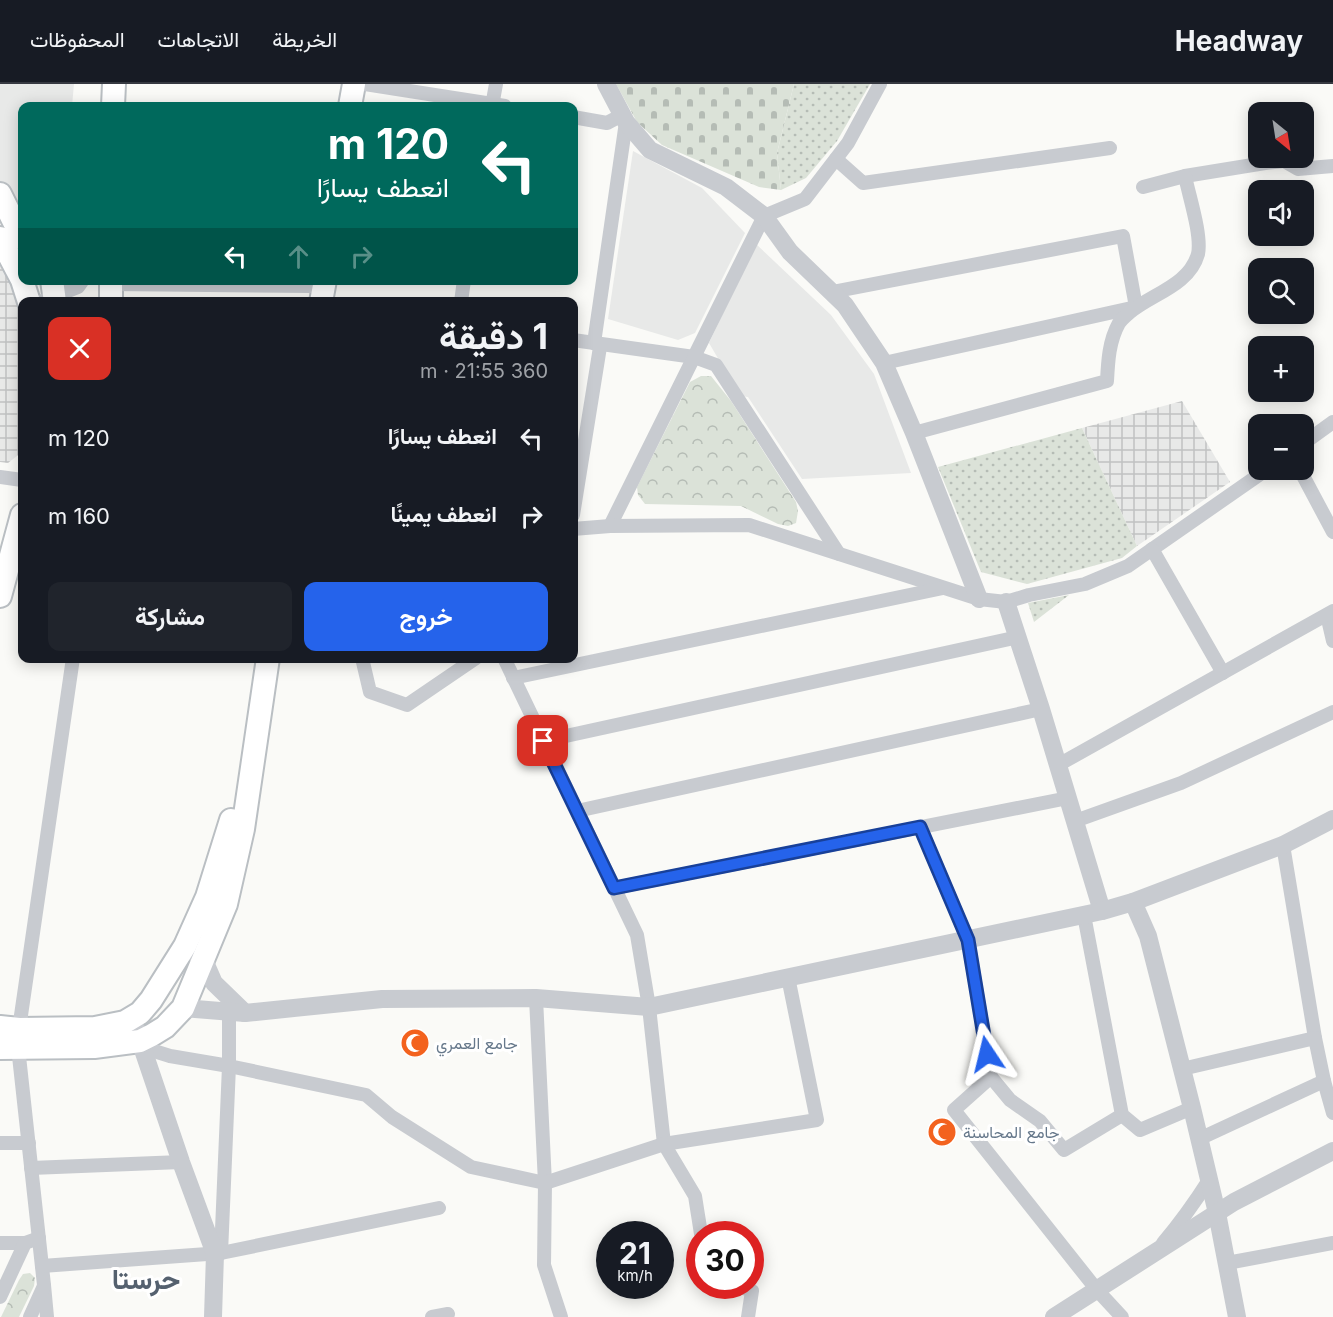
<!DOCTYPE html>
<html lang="ar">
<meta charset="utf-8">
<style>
:root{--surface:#171b24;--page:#20242c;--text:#f1f3f6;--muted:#9ea1a6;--line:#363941;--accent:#2563eb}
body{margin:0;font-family:Inter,Vazirmatn,sans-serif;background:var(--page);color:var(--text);direction:rtl;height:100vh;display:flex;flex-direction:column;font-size:22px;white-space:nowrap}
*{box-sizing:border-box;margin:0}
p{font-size:20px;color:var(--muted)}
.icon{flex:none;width:33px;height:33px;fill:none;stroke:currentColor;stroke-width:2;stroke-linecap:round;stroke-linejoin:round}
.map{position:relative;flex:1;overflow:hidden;direction:ltr}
.side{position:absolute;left:18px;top:213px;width:560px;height:366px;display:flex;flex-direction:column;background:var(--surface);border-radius:12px;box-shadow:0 3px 15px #0003;direction:rtl}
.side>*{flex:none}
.guide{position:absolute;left:18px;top:18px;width:560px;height:183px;border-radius:12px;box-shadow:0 3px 15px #0003;direction:rtl;background:#00695c;color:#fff;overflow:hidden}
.needle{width:39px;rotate:150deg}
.buttons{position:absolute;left:1248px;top:18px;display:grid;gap:12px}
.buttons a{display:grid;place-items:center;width:66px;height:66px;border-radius:12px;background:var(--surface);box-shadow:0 3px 15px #0003;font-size:30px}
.speed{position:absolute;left:596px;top:1137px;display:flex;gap:12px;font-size:30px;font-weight:700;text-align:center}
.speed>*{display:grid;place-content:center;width:78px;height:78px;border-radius:50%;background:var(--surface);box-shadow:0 3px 15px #0003;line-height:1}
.speed small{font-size:15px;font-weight:400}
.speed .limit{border:9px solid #d22;background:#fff;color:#111}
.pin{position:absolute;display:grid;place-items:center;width:51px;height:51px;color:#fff;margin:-26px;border-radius:12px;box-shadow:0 3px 9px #0006}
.me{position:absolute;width:66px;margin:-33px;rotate:350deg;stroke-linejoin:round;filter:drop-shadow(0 0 4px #0008)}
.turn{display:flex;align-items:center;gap:21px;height:126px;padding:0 30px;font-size:27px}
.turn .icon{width:78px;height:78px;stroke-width:2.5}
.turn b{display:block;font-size:42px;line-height:51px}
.lanes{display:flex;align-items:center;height:57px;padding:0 30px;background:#0003;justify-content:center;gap:30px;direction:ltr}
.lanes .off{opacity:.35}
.round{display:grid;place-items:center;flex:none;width:63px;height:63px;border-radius:12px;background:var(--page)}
.summary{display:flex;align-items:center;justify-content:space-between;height:102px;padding:0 30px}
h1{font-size:36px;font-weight:700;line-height:45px}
.button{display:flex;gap:12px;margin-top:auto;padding:12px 30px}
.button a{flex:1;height:69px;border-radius:12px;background:var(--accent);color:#fff;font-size:24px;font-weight:700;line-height:69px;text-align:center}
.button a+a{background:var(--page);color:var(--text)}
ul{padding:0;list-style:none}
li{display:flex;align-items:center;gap:18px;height:78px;padding:0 30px}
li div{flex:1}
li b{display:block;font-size:22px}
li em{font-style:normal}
header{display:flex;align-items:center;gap:36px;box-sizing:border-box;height:84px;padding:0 30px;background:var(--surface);border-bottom:2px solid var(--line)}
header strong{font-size:28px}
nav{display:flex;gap:33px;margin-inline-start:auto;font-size:21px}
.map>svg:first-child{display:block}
.built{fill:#e8e9e8}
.industrial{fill:url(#industrial-grid)}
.grass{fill:url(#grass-dots)}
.cemetery{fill:url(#cemetery-stones)}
.park{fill:url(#park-crowns)}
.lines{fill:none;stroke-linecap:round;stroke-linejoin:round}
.primary-casing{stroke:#babfc3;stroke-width:26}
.minor{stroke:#c8cbd0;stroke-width:14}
.tertiary{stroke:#c8cbd0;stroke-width:18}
.primary{stroke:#fff;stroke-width:22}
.route-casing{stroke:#184099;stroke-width:15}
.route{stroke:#2563eb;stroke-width:10}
.labels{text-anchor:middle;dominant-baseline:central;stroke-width:6;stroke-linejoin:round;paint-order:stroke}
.poi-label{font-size:16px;fill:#66788b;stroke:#fff;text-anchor:start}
.town-label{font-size:28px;font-weight:bold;fill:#55616f;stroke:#fff}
</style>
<header>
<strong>Headway</strong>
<nav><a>الخريطة</a><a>الاتجاهات</a><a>المحفوظات</a></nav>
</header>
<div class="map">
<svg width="1333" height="1233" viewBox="0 0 1333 1233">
<defs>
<pattern id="industrial-grid" width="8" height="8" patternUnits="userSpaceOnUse" patternTransform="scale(1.5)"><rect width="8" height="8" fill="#e8e9e8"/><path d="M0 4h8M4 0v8" fill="none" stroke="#c0c2c2"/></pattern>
<pattern id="grass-dots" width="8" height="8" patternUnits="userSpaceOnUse" patternTransform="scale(1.5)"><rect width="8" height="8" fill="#dbe2d8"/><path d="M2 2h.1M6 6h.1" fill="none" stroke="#b5bcb5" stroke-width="1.8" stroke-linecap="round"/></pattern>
<pattern id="cemetery-stones" width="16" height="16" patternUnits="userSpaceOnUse" patternTransform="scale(1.5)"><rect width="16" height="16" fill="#dbe2d8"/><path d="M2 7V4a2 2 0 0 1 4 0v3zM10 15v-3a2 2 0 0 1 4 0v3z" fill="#b5bcb5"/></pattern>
<pattern id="park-crowns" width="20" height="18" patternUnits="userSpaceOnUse" patternTransform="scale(1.5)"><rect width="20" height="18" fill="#dbe2d8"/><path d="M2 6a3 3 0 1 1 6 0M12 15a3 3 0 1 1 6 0" fill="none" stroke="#b5bcb5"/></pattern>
</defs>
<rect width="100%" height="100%" fill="#fafaf7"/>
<g class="built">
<polygon points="0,0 74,0 72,22 22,22 22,142 0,97"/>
<polygon points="633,67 702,104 745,149 695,249 678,256 608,235"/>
<polygon points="756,160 831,231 874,290 911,389 802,395 748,313 740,312 709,259"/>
</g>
<g class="industrial">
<polygon points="0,181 11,201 18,223 22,260 22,368 8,379 0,378"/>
<polygon points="1182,317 1230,398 1137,462 1082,344"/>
</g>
<g class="grass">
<polygon points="794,0 870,0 837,57 806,94 781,106 777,69"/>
<polygon points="1082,344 1137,462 1122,474 1027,500 981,488 938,383"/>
<polygon points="1069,511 1034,538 1028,519"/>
</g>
<polygon class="cemetery" points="616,0 794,0 777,69 781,106 759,103 662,61 637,38"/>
<g class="park">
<polygon points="701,292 711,292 731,317 796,418 798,427 796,439 788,442 778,440 741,422 645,420 638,411 637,403 690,298"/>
<polygon points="30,1189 35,1194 34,1202 19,1233 1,1233 19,1196 23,1190"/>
</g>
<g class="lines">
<g class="primary-casing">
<g id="primary">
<polyline points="113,22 114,0"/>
<polyline points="350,22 354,0"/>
<polyline points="0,110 22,154"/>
<polyline points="0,154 22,196 29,218"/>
<polyline points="52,196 55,218"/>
<polyline points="111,218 111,196"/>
<polyline points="321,218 325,196"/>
<polyline points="0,512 22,431"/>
<polyline points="0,943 19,945 95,944 125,938 140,929 151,916 185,862 207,813 231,736"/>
<polyline points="0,964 94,963 140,957 152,951 165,943 183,924 226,820 243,745 268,574"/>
</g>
</g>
<g class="minor">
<polyline points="365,0 505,22"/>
<polyline points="492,22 496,0"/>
<polyline points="573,33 607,39 622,31"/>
<polyline points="836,75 863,99 1110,64"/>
<polyline points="1143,103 1185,92 1265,79 1284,77 1298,85 1333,82"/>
<polyline points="112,200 311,202"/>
<polyline points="832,208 1123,152 1136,223 884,279"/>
<polyline points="40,218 78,203 83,196"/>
<polyline points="461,218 464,196"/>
<polyline points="573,256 694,273 716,281 839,470"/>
<path d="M914 349 1107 297C1108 277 1109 257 1119 239 1122 235 1126 232 1129 229 1151 210 1189 202 1198 170 1202 151 1189 112 1185 92"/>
<polyline points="1304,359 1333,338"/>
<polyline points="1300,386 1333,448"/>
<polyline points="0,393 22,396"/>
<polyline points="573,431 600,263 594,259 626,38"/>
<polyline points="610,442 764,132 805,115 848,59 880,0"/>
<polyline points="573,445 610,442 749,441 979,515 1006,518 1029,511 1085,500 1128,482 1266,386"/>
<polyline points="1152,465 1223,589"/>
<polyline points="1327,531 1333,557"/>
<polyline points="362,574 370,608 407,621 476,574"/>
<polyline points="504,574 637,851 649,923 664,1060 695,1112 701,1150"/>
<polyline points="513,594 943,504"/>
<polyline points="543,657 1018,553"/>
<polyline points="1058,681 1333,527"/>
<polyline points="577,727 1041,625"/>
<polyline points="1075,737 1181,699 1333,628"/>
<polyline points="920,743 968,856 991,993 954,1026 1097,1206 1122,1233"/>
<polyline points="1283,761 1315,954"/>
<polyline points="614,804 1068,714"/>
<polyline points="1084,831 1122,1031 1140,1046 1192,1024"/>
<polyline points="536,914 545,1099 544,1181 561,1233"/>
<polyline points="19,945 73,574"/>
<polyline points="140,957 154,967 170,972 229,982 366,1011 392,1033 471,1083 545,1099 664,1060 817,1036 788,893"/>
<polyline points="18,963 44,1201 47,1233"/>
<polyline points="1182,985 1315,954 1324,997"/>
<polyline points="991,993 1010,1016 1040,1037 1064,1066 1122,1031"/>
<polyline points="1199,1055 1324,997 1333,1029"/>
<polyline points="0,1059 29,1059"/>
<polyline points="31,1084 181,1078"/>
<polyline points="0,1159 25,1159"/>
<path d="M1163 1159C1180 1139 1195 1118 1209 1096"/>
<polyline points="221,1169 229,982 229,928"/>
<polyline points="1227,1179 1333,1159"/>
<polyline points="42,1182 221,1169 439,1124"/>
<polyline points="738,1202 752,1207 748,1233"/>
<polyline points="0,1213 25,1159 39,1154"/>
<polyline points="30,1233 44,1202"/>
<polyline points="432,1233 448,1230"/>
</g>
<g class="tertiary">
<polyline points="606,0 626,38 650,66 726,103 764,132 790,168 845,221 884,279 914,349 979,515"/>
<polyline points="1006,518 1041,625 1102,827"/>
<polyline points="1133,818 1148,852 1192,1024 1217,1129 1237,1233"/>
<polyline points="196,870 204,876 214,899 245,929"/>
<polyline points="183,924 245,929 382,915 536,914 649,923 1102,827 1133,818 1283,761 1333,735"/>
<polyline points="136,945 181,1078 215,1170 213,1233"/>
<polyline points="1054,1233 1234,1118 1333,1067"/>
</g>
<use href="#primary" class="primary"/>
</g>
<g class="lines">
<g class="route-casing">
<polyline id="route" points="543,657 614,804 920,743 968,856 987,970"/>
</g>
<use href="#route" class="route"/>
</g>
<defs>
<g id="mosque-disc" transform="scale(1.5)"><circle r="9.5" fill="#f3621e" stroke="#fff"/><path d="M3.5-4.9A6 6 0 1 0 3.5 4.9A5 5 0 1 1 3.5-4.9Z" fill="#fff"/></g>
</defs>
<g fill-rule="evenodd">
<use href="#mosque-disc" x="415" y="959"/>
<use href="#mosque-disc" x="942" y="1048"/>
</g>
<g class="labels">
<g class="poi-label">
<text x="436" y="959">جامع العمري</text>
<text x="963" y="1048">جامع المحاسنة</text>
</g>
<g class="town-label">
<text x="146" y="1195">حرستا</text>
</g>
</g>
</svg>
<div class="buttons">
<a><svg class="needle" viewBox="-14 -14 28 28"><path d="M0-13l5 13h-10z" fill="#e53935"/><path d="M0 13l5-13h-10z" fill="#9ea1a6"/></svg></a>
<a><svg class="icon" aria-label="sound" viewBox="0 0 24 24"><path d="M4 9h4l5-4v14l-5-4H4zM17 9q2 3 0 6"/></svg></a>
<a><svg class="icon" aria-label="search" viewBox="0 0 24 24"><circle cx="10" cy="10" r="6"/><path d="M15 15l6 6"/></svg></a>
<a>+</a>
<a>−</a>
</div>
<div class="speed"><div>21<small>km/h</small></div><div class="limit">30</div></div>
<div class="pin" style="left:543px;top:657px;background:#d93025"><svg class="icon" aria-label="arrive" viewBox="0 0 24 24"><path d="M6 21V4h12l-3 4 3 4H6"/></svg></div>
<svg class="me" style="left:987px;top:970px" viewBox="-20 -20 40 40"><path d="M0-17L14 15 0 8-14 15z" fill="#2563eb" stroke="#fff" stroke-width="4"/></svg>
<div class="guide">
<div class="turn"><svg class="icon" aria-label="left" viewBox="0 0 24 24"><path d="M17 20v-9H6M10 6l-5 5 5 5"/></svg><div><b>120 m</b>انعطف يسارًا</div></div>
<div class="lanes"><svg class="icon" aria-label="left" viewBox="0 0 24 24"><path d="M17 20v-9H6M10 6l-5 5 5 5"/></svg><svg class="icon off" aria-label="ahead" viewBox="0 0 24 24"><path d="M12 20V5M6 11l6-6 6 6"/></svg><svg class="icon off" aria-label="right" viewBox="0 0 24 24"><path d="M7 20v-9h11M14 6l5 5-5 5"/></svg></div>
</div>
<section class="side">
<div class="summary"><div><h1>1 دقيقة</h1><p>360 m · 21:55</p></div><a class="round" style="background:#d93025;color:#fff"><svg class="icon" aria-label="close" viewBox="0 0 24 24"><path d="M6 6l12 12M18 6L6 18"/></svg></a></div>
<ul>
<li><svg class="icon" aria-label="left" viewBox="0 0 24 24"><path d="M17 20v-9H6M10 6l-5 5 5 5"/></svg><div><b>انعطف يسارًا</b></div><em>120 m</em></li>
<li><svg class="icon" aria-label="right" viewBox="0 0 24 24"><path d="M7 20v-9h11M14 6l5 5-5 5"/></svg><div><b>انعطف يمينًا</b></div><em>160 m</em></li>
</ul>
<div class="button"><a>خروج</a><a>مشاركة</a></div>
</section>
</div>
